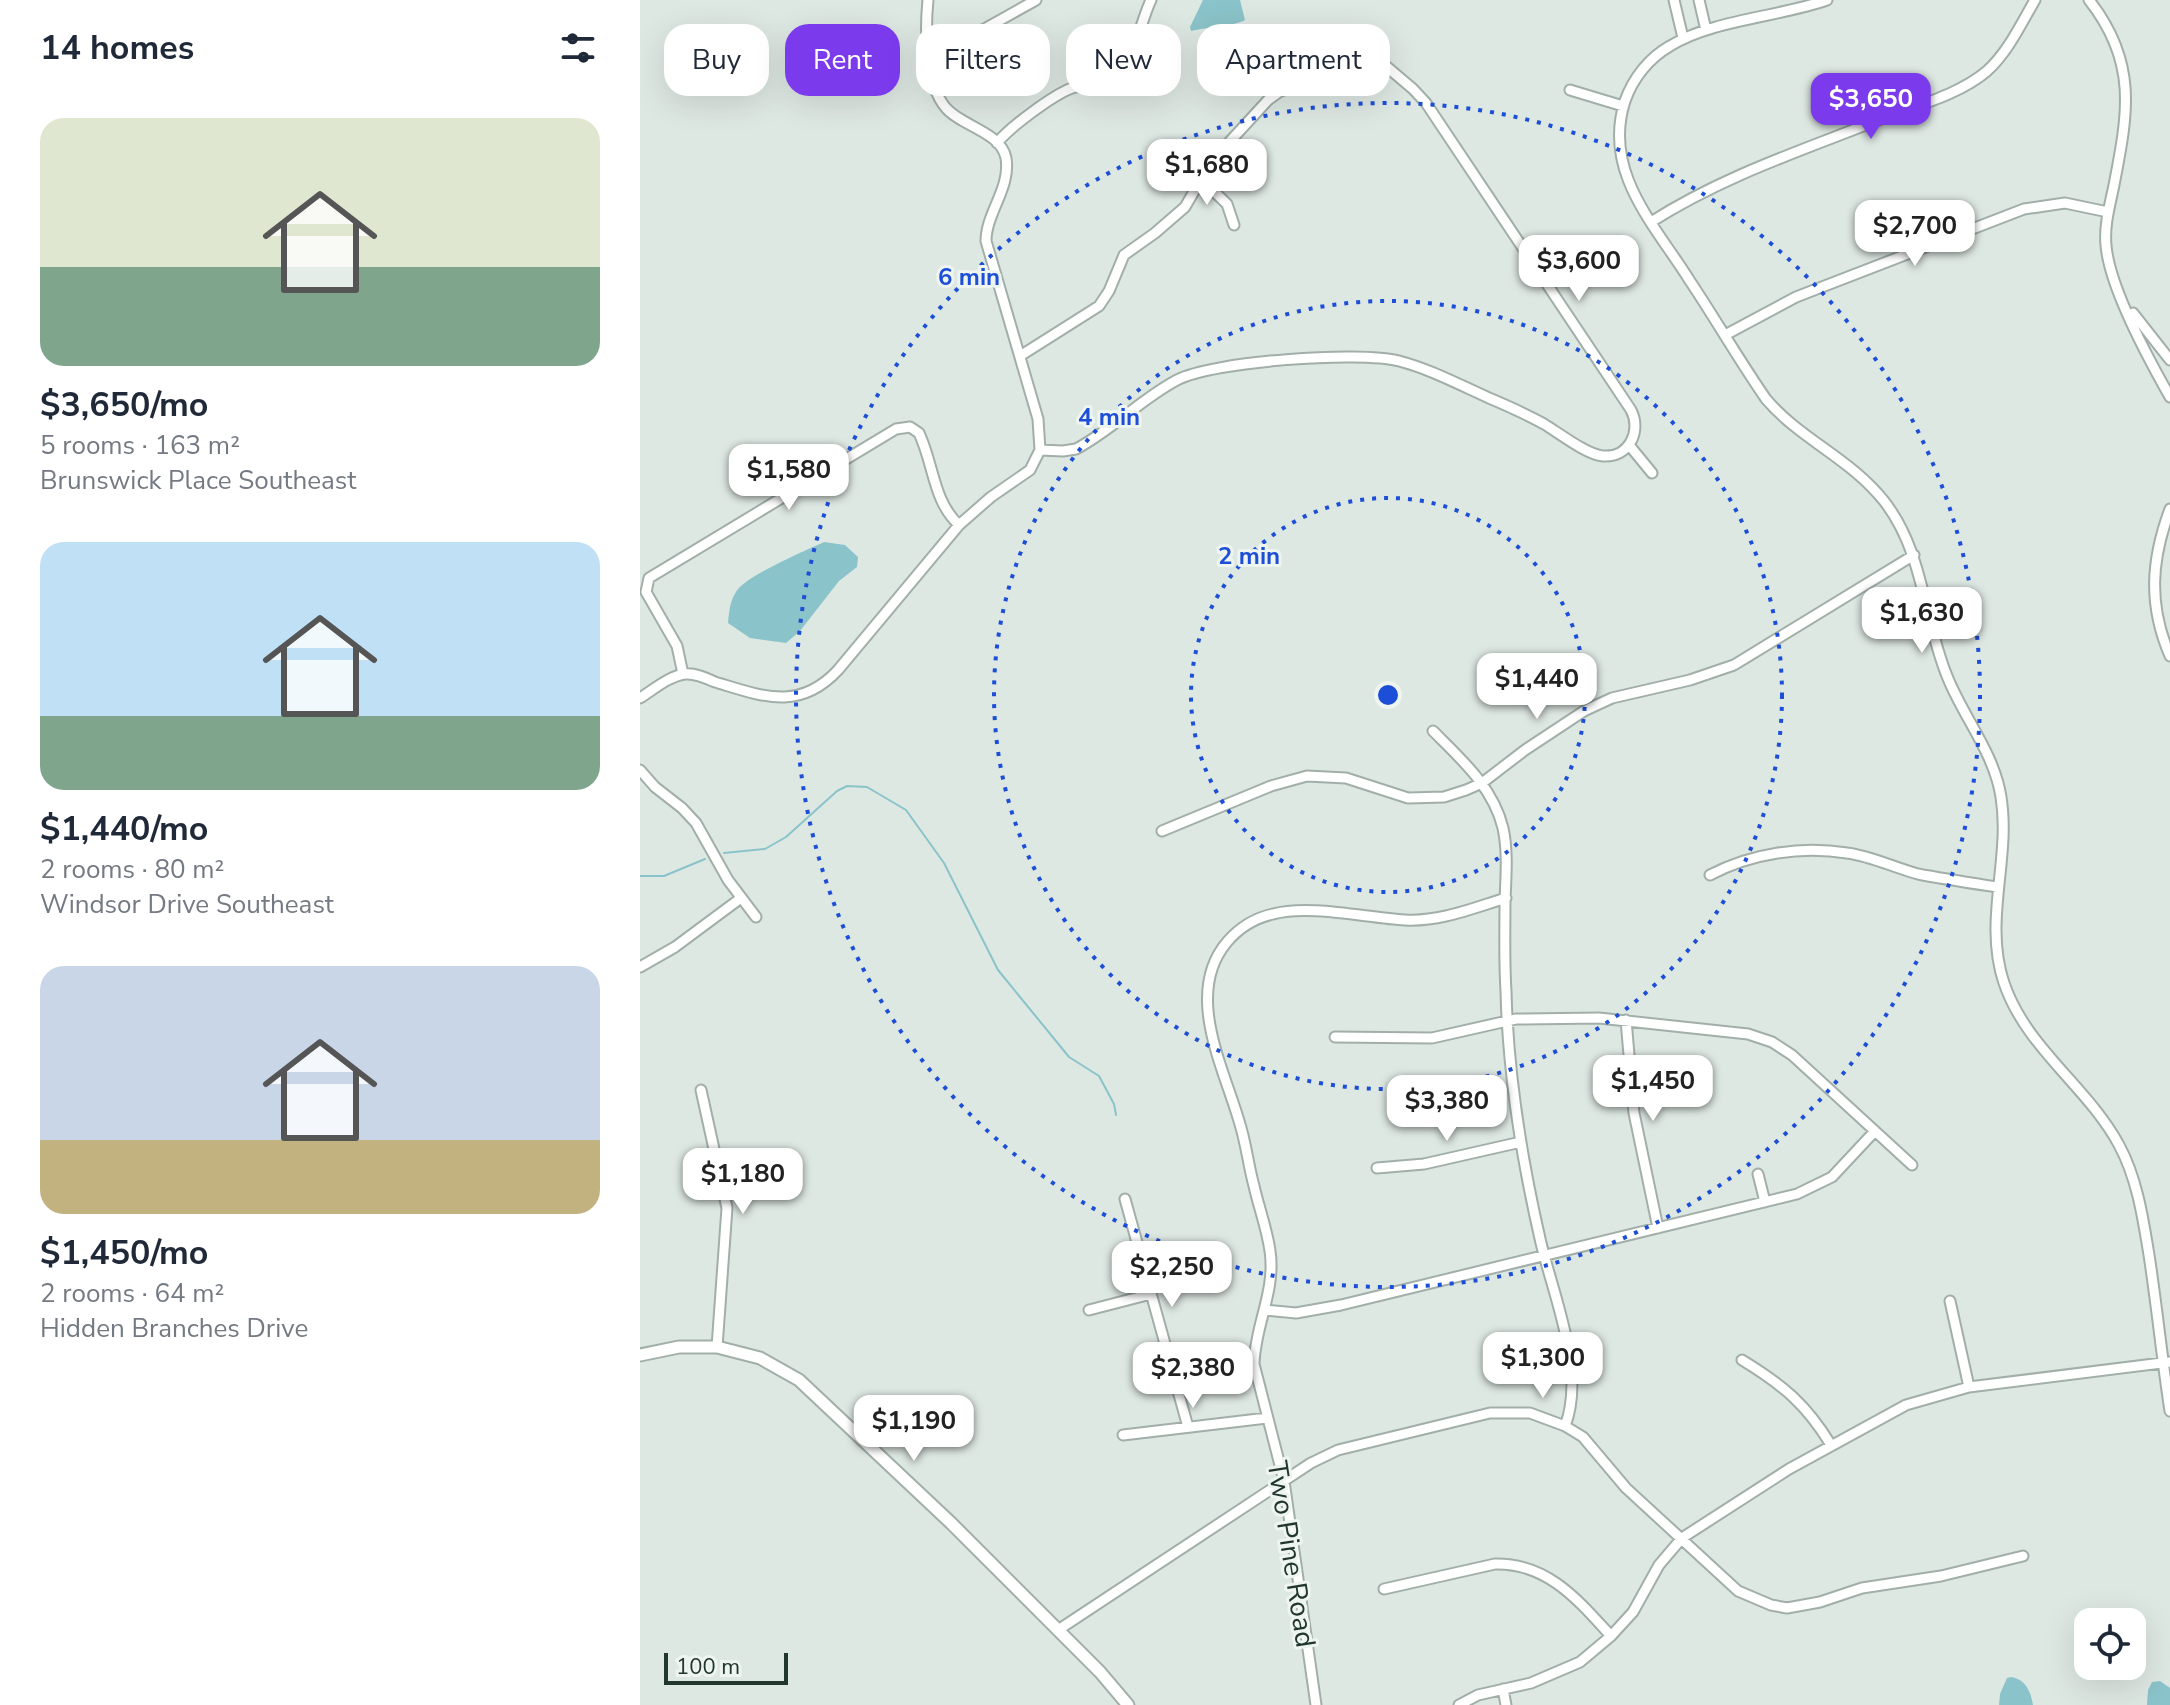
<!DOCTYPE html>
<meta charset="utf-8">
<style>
:root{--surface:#fff;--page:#f2f2f3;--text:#1f2937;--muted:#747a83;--accent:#7c3aed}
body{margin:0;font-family:"Nunito Sans",sans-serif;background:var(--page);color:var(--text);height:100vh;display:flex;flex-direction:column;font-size:30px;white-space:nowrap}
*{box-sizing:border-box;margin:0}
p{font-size:26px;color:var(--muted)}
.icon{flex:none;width:44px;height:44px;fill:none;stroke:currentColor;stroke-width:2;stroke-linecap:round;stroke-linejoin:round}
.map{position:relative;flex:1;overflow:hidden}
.panel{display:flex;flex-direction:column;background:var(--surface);width:640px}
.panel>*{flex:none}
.top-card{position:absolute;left:24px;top:24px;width:760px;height:72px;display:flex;gap:16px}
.tools{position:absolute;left:1434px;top:1608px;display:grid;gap:16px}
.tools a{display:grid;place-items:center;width:72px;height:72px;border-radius:16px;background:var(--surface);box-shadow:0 8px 32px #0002;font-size:40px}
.scale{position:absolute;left:24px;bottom:20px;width:124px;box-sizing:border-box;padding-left:8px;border:4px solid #21362f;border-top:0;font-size:22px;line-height:28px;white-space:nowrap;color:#21362f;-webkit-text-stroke:6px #eef5f1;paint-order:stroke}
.price{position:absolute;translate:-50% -68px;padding:0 18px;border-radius:16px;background:#fff;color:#222;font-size:26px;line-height:52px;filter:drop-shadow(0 2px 4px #0008)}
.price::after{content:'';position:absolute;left:50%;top:48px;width:24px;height:18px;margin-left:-12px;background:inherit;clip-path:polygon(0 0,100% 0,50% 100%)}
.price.active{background:var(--accent);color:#fff}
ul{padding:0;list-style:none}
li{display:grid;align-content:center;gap:16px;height:424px;padding:0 40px}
li span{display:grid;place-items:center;height:248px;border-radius:24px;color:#555}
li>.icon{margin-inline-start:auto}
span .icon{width:144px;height:144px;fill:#fffc;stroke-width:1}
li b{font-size:34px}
h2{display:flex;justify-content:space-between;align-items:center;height:96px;padding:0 40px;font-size:34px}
.chip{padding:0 28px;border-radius:24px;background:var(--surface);box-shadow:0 8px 32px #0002;font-size:28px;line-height:72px}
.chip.active{background:var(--accent);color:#fff}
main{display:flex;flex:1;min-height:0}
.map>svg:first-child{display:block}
.water{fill:#8ac3c9}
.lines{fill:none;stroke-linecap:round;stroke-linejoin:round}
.stream{stroke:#8ac3c9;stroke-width:2}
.minor-casing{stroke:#a2afa9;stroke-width:13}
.tertiary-casing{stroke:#a2afa9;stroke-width:15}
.minor{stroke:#fff;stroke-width:9}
.tertiary{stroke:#fff;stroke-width:11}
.ring{fill:none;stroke:#1d4ed8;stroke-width:4;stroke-dasharray:4 8}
.labels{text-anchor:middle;stroke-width:6;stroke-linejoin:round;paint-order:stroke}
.street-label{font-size:28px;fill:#21362f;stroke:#eef5f1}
.centre{fill:#1d4ed8;stroke:#eef5f1;stroke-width:4}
.ring-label{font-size:24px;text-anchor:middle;font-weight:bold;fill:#1d4ed8;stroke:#eef5f1;stroke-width:6;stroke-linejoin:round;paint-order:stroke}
</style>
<main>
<section class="panel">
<h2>14 homes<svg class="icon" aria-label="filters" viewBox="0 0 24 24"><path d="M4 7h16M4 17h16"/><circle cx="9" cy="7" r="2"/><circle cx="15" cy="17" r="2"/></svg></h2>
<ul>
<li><span style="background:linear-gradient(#dfe7d0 60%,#7fa58c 0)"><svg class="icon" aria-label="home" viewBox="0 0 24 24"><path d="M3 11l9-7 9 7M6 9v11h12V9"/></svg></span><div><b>$3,650/mo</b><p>5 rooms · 163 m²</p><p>Brunswick Place Southeast</p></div></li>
<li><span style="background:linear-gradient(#bfe0f5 70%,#7fa58c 0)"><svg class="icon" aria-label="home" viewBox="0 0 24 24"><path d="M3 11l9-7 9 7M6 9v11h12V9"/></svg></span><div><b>$1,440/mo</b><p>2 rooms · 80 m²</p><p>Windsor Drive Southeast</p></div></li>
<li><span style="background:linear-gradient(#c9d6e8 70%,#c2b280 0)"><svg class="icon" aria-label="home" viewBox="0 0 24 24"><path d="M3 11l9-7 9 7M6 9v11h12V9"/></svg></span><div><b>$1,450/mo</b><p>2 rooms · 64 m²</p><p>Hidden Branches Drive</p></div></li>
</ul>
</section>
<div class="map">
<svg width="1530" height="1705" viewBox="0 0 1530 1705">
<rect width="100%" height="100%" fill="#dee8e3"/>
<path class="water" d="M563 0H600L605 20C592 27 567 27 551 31L550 27Z
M184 542 205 545 218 557 217 567 199 581 160 631 146 643 110 638 88 623C89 612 90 601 96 592 105 576 165 551 184 542Z
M1371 1677C1385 1679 1391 1691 1393 1705H1359L1360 1694 1367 1678Z
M1520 1681 1530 1688V1705H1507L1508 1690 1512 1682Z"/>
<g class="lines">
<path class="stream" d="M84 853 125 849 146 837 197 791 207 786 227 787 266 810 304 863 358 970 429 1057 459 1076 474 1104 476 1115
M0 876H24L65 859"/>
<g class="minor-casing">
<path id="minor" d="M1034 0 1043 38
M1059 0 1066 30
M1187 0C1138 17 1072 20 1030 46 1009 58 993 78 985 101 962 172 1015 225 1050 281 1076 320 1099 360 1126 399 1161 440 1210 458 1244 501 1284 552 1283 617 1307 676 1323 717 1354 752 1361 797 1371 859 1343 921 1364 983 1386 1048 1447 1086 1479 1145 1497 1178 1503 1218 1509 1255 1517 1307 1522 1359 1530 1411
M1449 0C1498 62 1488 113 1474 185 1470 205 1464 225 1466 245 1469 286 1509 360 1530 397
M289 60 396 0
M930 90 983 106
M357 143C370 127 413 95 432 88 449 83 465 88 479 74 496 55 500 23 511 0
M561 179 587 204 594 225
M1011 222C1083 176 1163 150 1241 119 1275 106 1319 95 1347 71 1368 52 1381 24 1395 0
M1493 313 1530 360
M1085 335 1156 297 1384 209 1425 203 1468 212
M380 356 459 306 469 291 484 255 515 233 545 207 571 162 628 100 639 92 668 80 700 57 716 53H724L740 61 773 89 786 103 991 410C1002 431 989 458 963 456 947 455 919 433 904 424 886 414 868 406 849 398 820 385 790 369 759 361 719 351 573 361 537 380 501 399 472 430 436 449L423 451 400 450
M989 445 1012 473
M1530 509C1511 560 1508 605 1530 656
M43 674 37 646 6 592 9 578 256 429 270 427 279 433C294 465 293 501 319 525
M0 698C13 690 29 676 45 674 55 673 66 678 75 682 122 696 159 712 198 670L319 525 351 497 390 470 400 450 398 419 346 241C346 213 371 188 366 158 361 132 321 126 306 108 285 84 285 30 288 0
M793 731C821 759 853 787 863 828 868 851 866 877 865 900 865 931 864 961 866 991 868 1076 882 1161 901 1243 914 1298 946 1372 925 1426
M0 770 15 787 42 808 56 823 88 880 116 917
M522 831 631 786 667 776 706 778 768 798 804 797 826 790 842 783 885 750 944 711 972 698 1050 680 1094 665 1274 555
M1070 875C1112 853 1161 846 1207 853 1231 856 1255 868 1278 874 1304 879 1331 883 1357 887
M0 967 35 947 101 898
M986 1020 994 1113 1018 1228
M695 1037 792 1038 876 1019 959 1018 1108 1034 1132 1042 1152 1055 1272 1165
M61 1090 87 1208 77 1347
M737 1168 784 1164 881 1142
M1118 1174 1125 1202
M485 1199 548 1427
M1310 1301 1329 1387
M449 1310 511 1294
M625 1310 656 1313 701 1305 1157 1194 1192 1177 1235 1131
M1102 1360C1143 1385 1166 1404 1191 1445
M483 1435 627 1418
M744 1589 855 1564C908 1563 938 1600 971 1636
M418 1630 671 1463 698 1450 850 1413H890L925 1426 943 1437 986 1488 1098 1591 1131 1605 1147 1608 1180 1602 1222 1588 1301 1576 1383 1556
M863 1689 866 1705
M676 1705 644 1481 614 1364C615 1325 636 1291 630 1251 627 1229 619 1208 614 1186 608 1164 606 1142 599 1121 583 1066 544 993 587 942 599 928 615 918 633 914 669 904 727 918 765 920 800 922 833 908 866 898
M819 1705 838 1695 891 1683 940 1662 971 1636 993 1612 1019 1565 1042 1538 1149 1469 1266 1405 1329 1387 1530 1362"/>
</g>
<g class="tertiary-casing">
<path id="tertiary" d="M0 1355 39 1347H77L120 1358 159 1380 311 1523 460 1672 488 1705"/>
</g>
<use href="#minor" class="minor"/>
<use href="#tertiary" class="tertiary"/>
</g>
<g class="ring">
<circle cx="748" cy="695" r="197"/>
<circle cx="748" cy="695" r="394"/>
<circle cx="748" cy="695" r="592"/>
</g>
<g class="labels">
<g class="street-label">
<text transform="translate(652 1554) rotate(81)" y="10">Two Pine Road</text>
</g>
</g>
<circle cx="748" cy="695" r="12" class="centre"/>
<g class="ring-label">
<text x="329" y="285">6 min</text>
<text x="469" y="425">4 min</text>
<text x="609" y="564">2 min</text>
</g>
</svg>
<div class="tools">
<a><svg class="icon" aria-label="locate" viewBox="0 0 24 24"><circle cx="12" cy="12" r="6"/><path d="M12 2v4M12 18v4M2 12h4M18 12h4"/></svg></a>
</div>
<div class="scale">100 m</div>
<b class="price active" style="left:1231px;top:141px">$3,650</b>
<b class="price" style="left:567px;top:207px">$1,680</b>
<b class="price" style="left:1275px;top:268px">$2,700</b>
<b class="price" style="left:939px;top:303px">$3,600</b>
<b class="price" style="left:149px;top:512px">$1,580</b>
<b class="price" style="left:1282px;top:655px">$1,630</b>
<b class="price" style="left:897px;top:721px">$1,440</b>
<b class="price" style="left:1013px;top:1123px">$1,450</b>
<b class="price" style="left:807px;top:1143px">$3,380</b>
<b class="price" style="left:103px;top:1216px">$1,180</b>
<b class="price" style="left:532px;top:1309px">$2,250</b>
<b class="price" style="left:903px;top:1400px">$1,300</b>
<b class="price" style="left:553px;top:1410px">$2,380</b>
<b class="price" style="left:274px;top:1463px">$1,190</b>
<div class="top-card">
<a class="chip">Buy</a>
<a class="chip active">Rent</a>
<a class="chip">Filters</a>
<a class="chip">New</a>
<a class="chip">Apartment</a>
</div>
</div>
</main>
